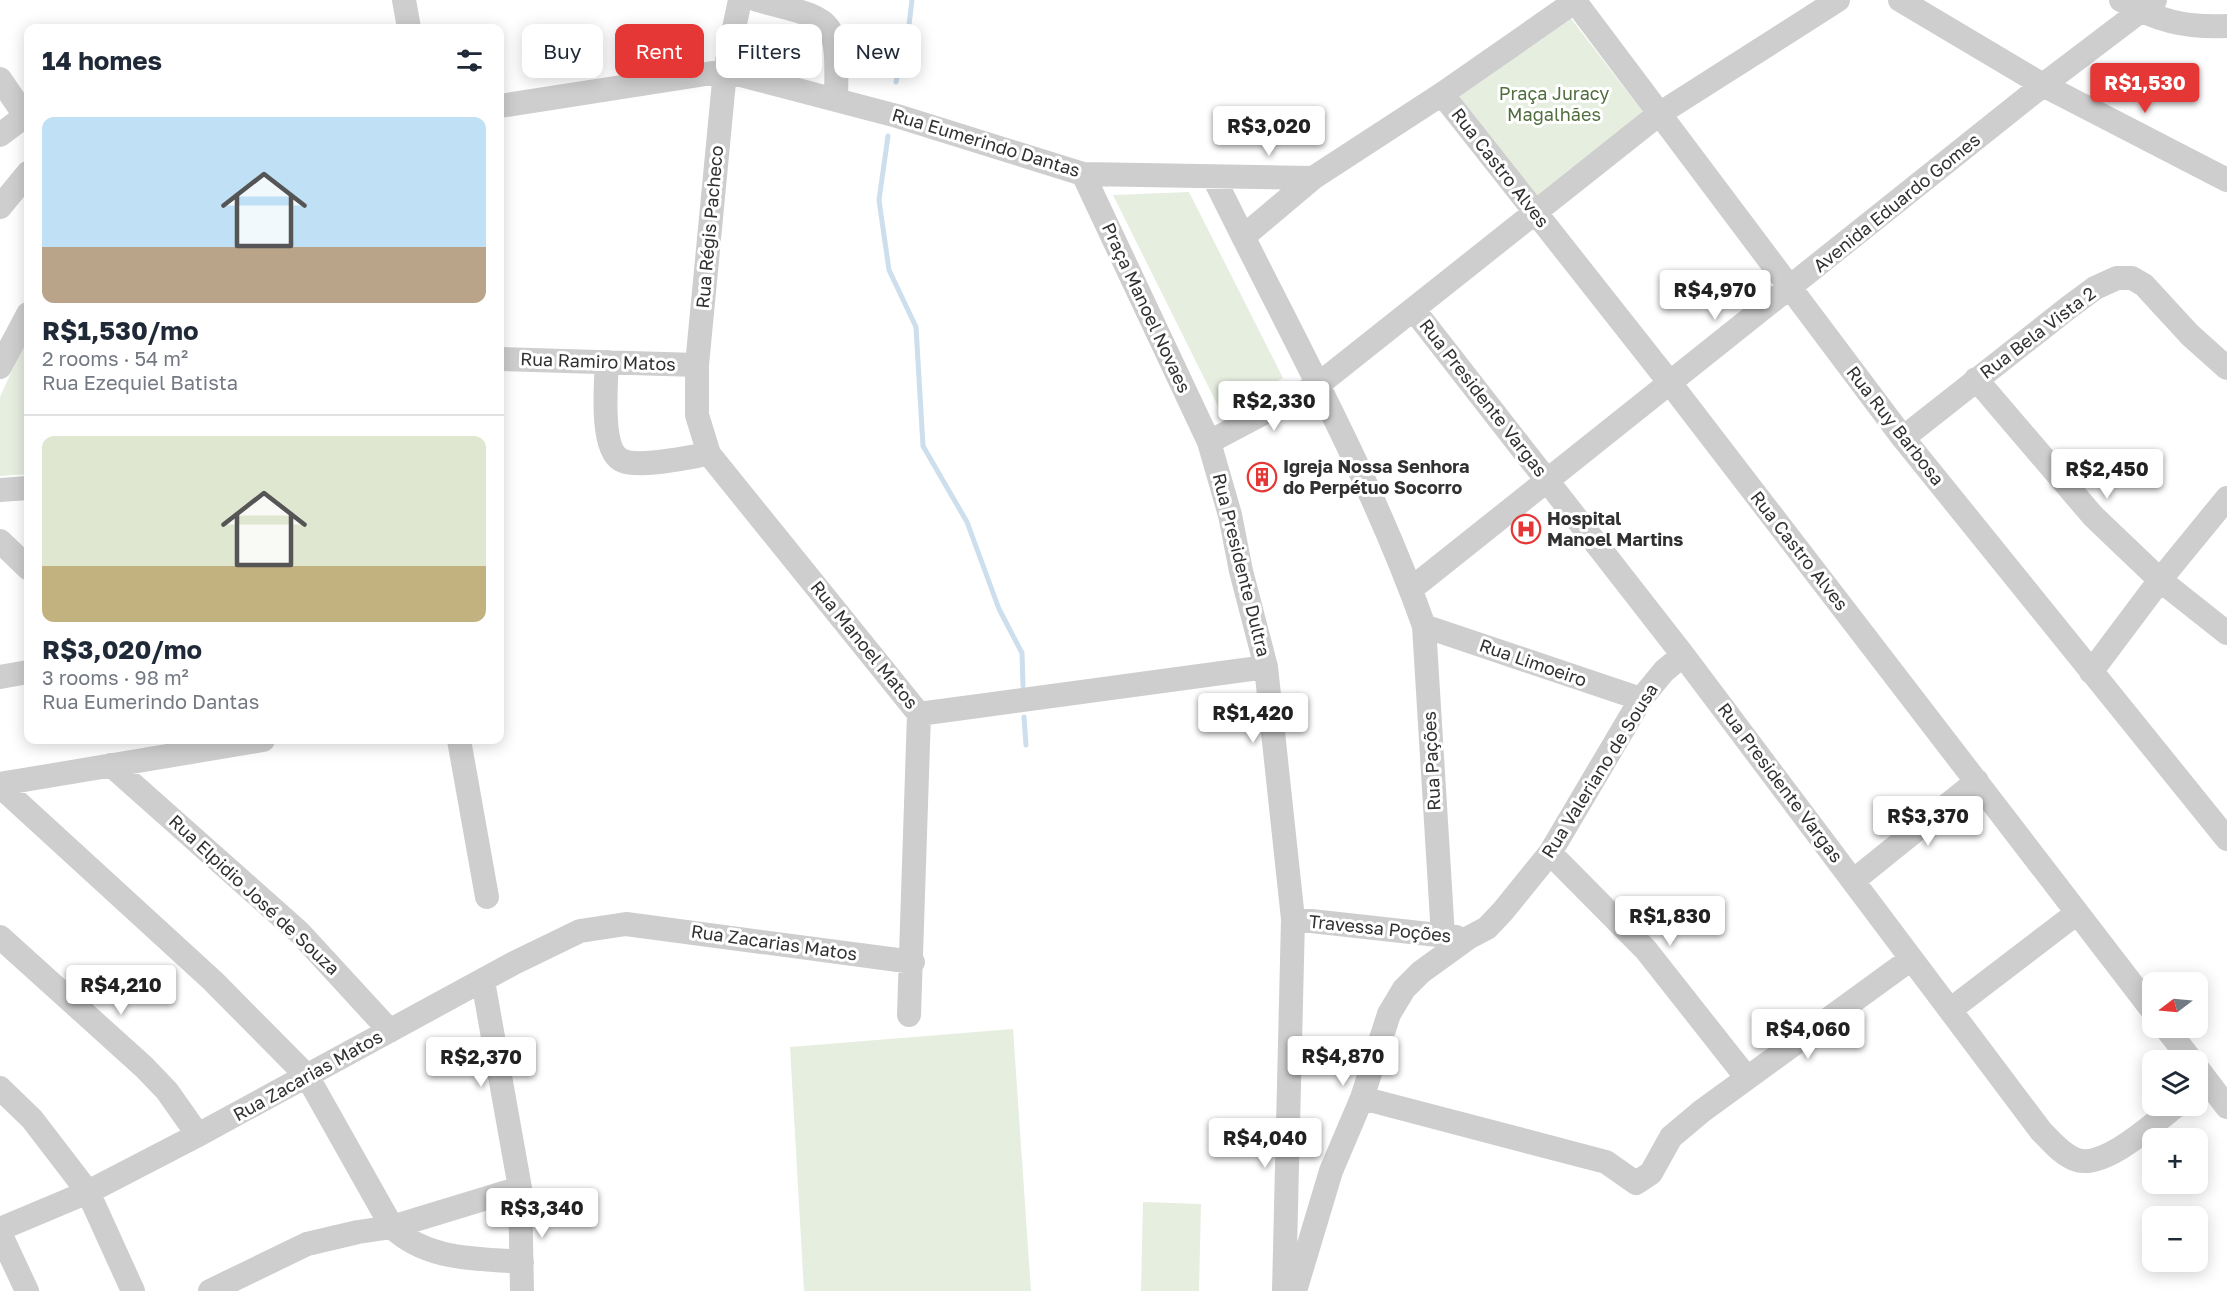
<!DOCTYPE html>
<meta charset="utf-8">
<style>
:root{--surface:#fff;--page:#f6f6f7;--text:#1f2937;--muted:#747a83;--line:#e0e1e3;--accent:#e53836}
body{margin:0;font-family:"Golos Text",sans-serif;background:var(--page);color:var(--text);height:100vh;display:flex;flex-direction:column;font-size:22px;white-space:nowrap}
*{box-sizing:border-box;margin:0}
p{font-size:20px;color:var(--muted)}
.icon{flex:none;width:33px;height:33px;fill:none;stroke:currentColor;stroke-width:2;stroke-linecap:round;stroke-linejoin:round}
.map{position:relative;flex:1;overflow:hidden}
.drawer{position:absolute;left:24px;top:24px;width:480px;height:720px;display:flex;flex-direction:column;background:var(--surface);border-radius:12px;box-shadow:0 3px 15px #0003}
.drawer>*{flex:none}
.hud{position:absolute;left:522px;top:24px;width:570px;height:54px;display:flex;gap:12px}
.needle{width:39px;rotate:254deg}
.buttons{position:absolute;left:2142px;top:972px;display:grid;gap:12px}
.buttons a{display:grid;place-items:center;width:66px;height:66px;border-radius:12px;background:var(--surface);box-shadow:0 3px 15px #0003;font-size:30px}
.price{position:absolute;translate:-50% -51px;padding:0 14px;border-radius:6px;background:#fff;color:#222;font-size:20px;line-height:39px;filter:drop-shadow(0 2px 3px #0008)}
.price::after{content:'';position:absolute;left:50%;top:36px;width:18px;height:14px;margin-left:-9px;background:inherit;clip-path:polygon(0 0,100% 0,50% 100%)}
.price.on{background:var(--accent);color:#fff}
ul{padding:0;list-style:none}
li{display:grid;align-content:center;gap:12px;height:318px;padding:0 18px}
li+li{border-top:2px solid var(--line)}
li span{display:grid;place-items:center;height:186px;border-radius:12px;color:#555}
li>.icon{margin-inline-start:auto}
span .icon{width:108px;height:108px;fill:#fffc;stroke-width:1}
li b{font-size:26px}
h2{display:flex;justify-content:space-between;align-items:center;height:72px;padding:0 18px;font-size:26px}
.chip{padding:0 21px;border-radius:12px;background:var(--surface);box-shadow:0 3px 15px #0003;font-size:21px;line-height:54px}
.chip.on{background:var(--accent);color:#fff}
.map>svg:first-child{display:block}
.green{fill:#e6eee0}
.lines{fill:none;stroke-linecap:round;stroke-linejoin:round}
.stream{stroke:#cddeed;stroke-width:5}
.minor{stroke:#cecece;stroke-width:24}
.labels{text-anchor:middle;stroke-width:6;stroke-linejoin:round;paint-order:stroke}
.park-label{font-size:18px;fill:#506e3e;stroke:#fff}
.street-label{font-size:18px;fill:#313131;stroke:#fff}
.poi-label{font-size:18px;font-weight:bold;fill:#313131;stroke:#fff;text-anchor:start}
</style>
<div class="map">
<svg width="2227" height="1291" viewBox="0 0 2227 1291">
<rect width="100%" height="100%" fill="#fff"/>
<path class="green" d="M1569 16 1643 112 1537 199 1457 95Z
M1189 192 1283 378 1221 412 1113 195Z
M28 335V474L0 476V397Z
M1013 1029 1031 1291H804L790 1047Z
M1143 1202 1201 1204 1199 1291H1141Z"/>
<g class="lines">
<path class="stream" d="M896 82 909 25 912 0
M888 136 879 200 889 270 916 327 923 446 967 522 999 609 1022 653 1023 686
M1024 717 1026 745"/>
<path class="minor" d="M404 0 409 28
M740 0 725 71 697 365V415L709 454 919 714 909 1015
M757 0C836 21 838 15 836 99
M1574 0 1903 438 2227 839
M1900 0 2043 85 2227 180
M2121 0C2156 21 2187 28 2227 26
M0 79 28 120
M1442 94 1670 383 2152 1010
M500 106 725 71 897 116 1083 174 1313 178 1442 94 1577 0
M0 135 25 116
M1083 174 1209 442 1230 515 1241 571 1266 667 1293 919 1284 1291
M1214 178C1286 326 1369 471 1424 626L1443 936
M0 207 28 173
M1243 237 1313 178
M1414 310 1683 655 2041 1131C2051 1141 2063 1156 2077 1160 2105 1169 2155 1122 2176 1106
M500 359 697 365
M607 362C606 382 600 449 621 460 638 469 689 457 709 454
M0 367 28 314
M1976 379 2093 516 2160 580 2227 633
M1903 438 2068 308 2095 288 2117 278H2132L2144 285 2190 335 2227 368
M1209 442 1319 384 1659 114 1838 0
M0 490 28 488
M0 541 28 568
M1411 589 2043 85 2155 0
M1424 626 1641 699
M2091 672 2160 580 2227 498
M0 677 28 672
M919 714 1266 667
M459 740 487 897
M111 765 300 933 390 1031
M0 784 263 740
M0 786 213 981 307 1076 392 1227C428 1261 476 1258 522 1262
M1550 853 1646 950 1747 1078
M1853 881 1977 781
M1293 919 1456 937
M0 937 144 1067 167 1091 198 1135
M483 981 520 1188 522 1291
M1950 1010 2077 913
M2166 1028 2191 1060
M2198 1069 2227 1107
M0 1088 32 1119 88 1192 133 1291
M1362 1098 1606 1162 1636 1183 1651 1173 1671 1137 1702 1111 1911 959
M0 1229 88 1192 198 1135 514 963 580 931 626 924 913 962
M0 1233 27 1291
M210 1291 307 1244 358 1232 392 1227 520 1188
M1295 1291 1331 1171 1362 1098 1389 1014 1404 989 1421 972 1468 938 1487 928 1503 911 1550 853 1641 699 1664 671 1683 655"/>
</g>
<defs>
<g id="building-ring" transform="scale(1.5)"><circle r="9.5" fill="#fff" stroke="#e53836" stroke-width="1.5"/><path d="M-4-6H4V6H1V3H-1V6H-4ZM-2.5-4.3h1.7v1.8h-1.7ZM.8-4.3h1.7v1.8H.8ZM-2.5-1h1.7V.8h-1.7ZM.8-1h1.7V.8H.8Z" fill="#e53836"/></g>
<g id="hospital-ring" transform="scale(1.5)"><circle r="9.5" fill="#fff" stroke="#e53836" stroke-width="1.5"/><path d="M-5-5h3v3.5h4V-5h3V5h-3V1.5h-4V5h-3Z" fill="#e53836"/></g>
</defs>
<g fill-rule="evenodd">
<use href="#building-ring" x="1262" y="477"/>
<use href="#hospital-ring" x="1526" y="529"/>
</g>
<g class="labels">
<g class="park-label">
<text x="1554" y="100">Praça Juracy<tspan x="1554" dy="21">Magalhães</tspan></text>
</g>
<g class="street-label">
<text transform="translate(986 143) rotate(17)" y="6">Rua Eumerindo Dantas</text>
<text transform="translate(1500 168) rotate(52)" y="6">Rua Castro Alves</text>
<text transform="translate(1897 203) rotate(-39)" y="6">Avenida Eduardo Gomes</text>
<text transform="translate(710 227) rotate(-85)" y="6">Rua Régis Pacheco</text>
<text transform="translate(1146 308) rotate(65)" y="6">Praça Manoel Novaes</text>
<text transform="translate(2038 333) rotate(-37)" y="6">Rua Bela Vista 2</text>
<text transform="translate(598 362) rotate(2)" y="6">Rua Ramiro Matos</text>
<text transform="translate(1483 398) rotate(52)" y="6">Rua Presidente Vargas</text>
<text transform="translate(1895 426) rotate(52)" y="6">Rua Ruy Barbosa</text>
<text transform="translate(1799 551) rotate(52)" y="6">Rua Castro Alves</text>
<text transform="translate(1241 565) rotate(76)" y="6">Rua Presidente Dultra</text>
<text transform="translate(864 645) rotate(51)" y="6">Rua Manoel Matos</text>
<text transform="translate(1533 663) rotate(19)" y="6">Rua Limoeiro</text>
<text transform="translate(1432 761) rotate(-93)" y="6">Rua Pações</text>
<text transform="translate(1600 771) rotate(-58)" y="6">Rua Valeriano de Sousa</text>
<text transform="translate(1780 783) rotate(53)" y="6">Rua Presidente Vargas</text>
<text transform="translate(254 895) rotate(43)" y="6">Rua Elpidio José de Souza</text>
<text transform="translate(1380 929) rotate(6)" y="6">Travessa Poções</text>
<text transform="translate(774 943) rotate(8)" y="6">Rua Zacarias Matos</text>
<text transform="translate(308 1076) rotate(-29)" y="6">Rua Zacarias Matos</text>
</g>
<g class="poi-label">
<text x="1283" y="473">Igreja Nossa Senhora<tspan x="1283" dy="21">do Perpétuo Socorro</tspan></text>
<text x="1547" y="525">Hospital<tspan x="1547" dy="21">Manoel Martins</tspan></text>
</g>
</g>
</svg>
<div class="buttons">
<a><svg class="needle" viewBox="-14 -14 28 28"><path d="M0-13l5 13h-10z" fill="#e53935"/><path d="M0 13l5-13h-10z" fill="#747a83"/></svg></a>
<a><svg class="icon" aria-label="layers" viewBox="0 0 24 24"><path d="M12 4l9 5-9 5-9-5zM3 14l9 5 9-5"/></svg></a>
<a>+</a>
<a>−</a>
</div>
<b class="price on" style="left:2145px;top:114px">R$1,530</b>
<b class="price" style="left:1269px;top:157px">R$3,020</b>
<b class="price" style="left:1715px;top:321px">R$4,970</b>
<b class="price" style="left:1274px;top:432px">R$2,330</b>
<b class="price" style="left:2107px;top:500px">R$2,450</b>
<b class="price" style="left:1253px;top:744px">R$1,420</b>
<b class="price" style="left:1928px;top:847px">R$3,370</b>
<b class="price" style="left:1670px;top:947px">R$1,830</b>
<b class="price" style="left:121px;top:1016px">R$4,210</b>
<b class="price" style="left:1808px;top:1060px">R$4,060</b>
<b class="price" style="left:1343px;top:1087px">R$4,870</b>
<b class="price" style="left:481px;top:1088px">R$2,370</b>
<b class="price" style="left:1265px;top:1169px">R$4,040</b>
<b class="price" style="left:542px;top:1239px">R$3,340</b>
<div class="hud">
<a class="chip">Buy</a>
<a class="chip on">Rent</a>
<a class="chip">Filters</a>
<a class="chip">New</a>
</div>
<section class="drawer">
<h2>14 homes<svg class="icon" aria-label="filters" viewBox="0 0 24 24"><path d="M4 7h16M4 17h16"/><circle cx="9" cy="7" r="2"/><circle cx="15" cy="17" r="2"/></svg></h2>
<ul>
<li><span style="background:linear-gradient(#bfe0f5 70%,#b9a48a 0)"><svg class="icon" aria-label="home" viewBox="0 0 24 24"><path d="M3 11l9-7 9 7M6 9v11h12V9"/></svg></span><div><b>R$1,530/mo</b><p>2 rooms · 54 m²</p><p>Rua Ezequiel Batista</p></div></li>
<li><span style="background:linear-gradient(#dfe7d0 70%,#c2b280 0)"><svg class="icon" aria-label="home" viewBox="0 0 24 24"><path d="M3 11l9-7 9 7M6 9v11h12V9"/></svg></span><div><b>R$3,020/mo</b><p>3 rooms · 98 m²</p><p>Rua Eumerindo Dantas</p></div></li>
</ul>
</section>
</div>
